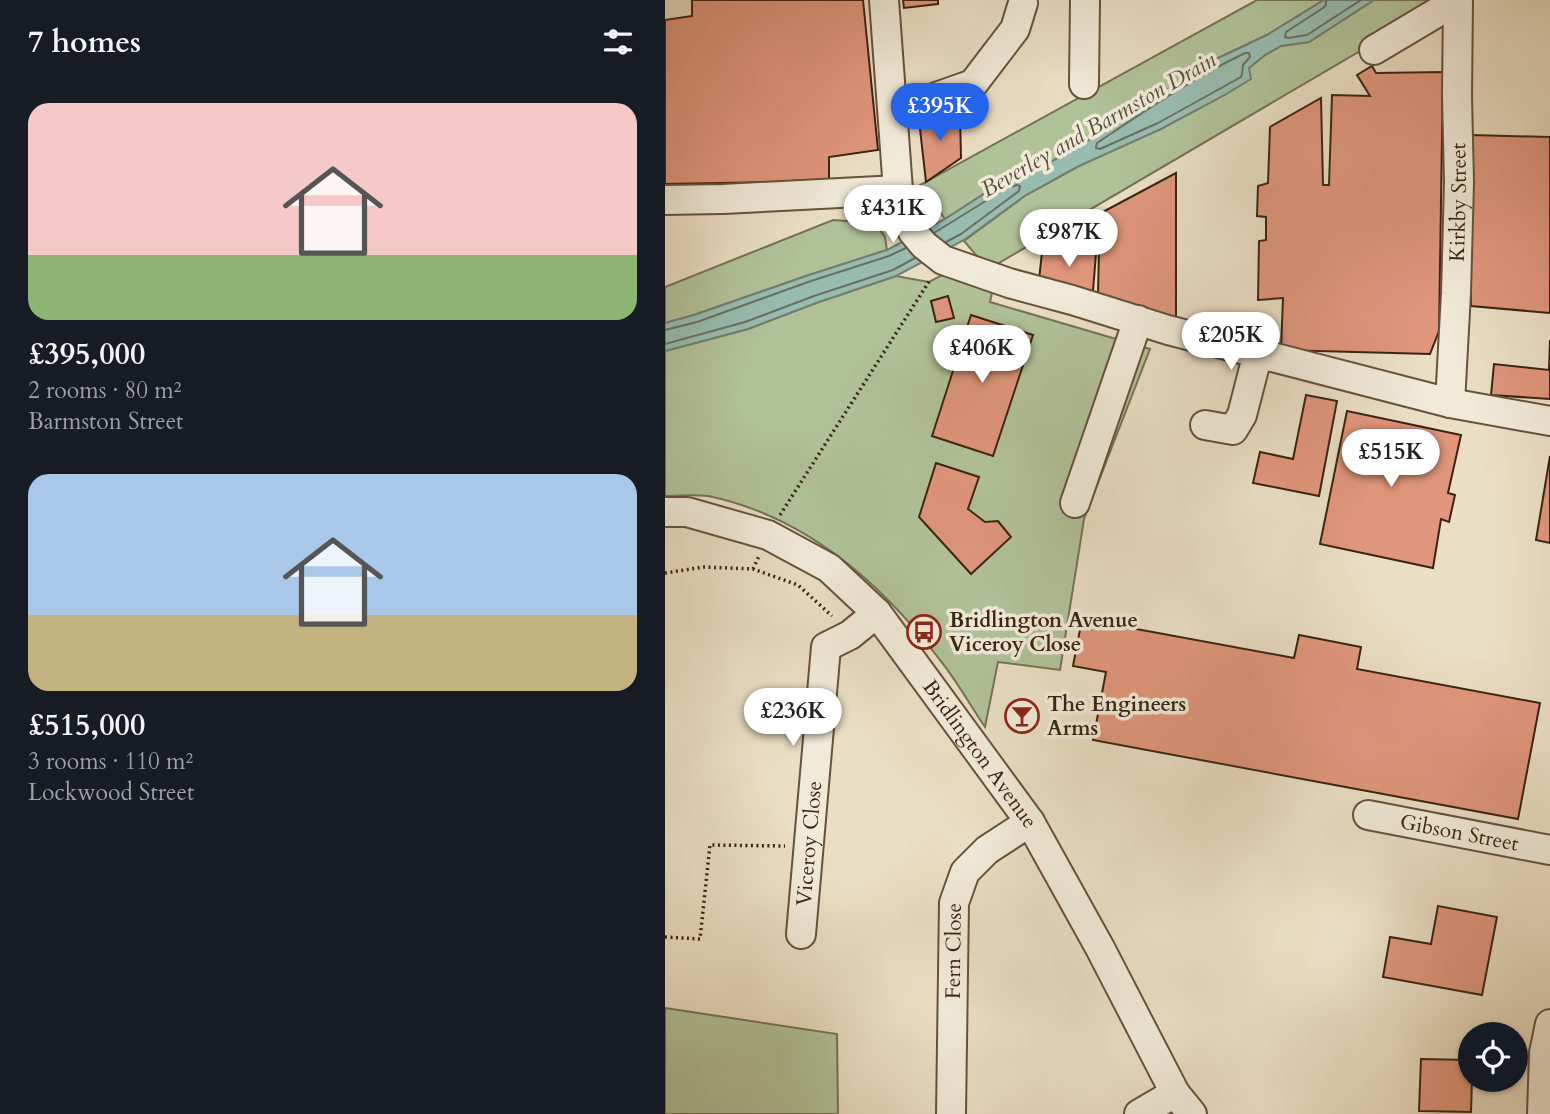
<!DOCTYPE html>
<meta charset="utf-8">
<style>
:root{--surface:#171b24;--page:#242831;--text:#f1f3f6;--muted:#9ea1a6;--accent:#2563eb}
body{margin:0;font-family:Cardo,serif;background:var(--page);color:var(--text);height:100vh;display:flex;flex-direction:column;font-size:26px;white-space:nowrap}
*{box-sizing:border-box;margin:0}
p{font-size:23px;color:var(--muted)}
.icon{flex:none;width:38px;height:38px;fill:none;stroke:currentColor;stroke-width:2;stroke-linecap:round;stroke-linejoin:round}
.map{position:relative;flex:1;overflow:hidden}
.panel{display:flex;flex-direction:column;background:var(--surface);width:665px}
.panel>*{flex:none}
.buttons{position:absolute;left:793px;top:1022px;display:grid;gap:14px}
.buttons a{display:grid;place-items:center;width:70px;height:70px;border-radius:50%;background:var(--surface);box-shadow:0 2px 5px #0004;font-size:35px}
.price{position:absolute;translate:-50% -60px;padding:0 16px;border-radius:24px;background:#fff;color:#222;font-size:23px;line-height:46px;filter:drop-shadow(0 2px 4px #0008)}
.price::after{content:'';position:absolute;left:50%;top:42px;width:21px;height:16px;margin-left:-10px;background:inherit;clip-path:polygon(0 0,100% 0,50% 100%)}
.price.current{background:var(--accent);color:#fff}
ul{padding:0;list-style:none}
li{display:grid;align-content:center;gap:14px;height:371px;padding:0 28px}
li span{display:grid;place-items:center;height:217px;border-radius:21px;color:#555}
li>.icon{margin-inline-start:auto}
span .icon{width:126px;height:126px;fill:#fffc;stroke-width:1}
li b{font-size:30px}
h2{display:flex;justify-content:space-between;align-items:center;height:84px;padding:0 28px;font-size:30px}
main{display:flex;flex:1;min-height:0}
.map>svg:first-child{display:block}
.green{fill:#b1c299;stroke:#767356;stroke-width:2}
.water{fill:#98bcb0;stroke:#737f71;stroke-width:2}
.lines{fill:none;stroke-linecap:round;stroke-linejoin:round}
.shore{stroke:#6a7061;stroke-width:2}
.building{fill:#df967c;stroke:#3b2412;stroke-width:2}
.minor-casing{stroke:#67523e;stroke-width:32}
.path{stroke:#3b2412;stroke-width:3.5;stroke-dasharray:2 3.5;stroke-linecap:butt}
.minor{stroke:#f1ead9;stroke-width:28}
.labels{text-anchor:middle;stroke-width:7;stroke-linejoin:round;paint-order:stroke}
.street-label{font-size:21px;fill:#3b2412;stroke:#f1ead9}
.poi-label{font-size:21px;font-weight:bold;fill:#3b2412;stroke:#f1ead9;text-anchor:start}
.water-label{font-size:23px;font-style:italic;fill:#575241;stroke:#f1ead9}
</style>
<main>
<section class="panel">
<h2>7 homes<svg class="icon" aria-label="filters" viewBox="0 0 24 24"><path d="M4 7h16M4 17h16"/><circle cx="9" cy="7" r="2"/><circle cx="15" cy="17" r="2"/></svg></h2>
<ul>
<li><span style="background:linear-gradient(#f6c9c9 70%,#8fb573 0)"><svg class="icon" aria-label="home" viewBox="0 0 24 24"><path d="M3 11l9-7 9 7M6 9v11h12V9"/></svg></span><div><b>£395,000</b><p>2 rooms · 80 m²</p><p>Barmston Street</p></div></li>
<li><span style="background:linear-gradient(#a9c7e8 65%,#c2b280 0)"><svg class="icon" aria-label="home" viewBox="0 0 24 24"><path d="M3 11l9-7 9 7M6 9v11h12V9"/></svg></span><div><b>£515,000</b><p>3 rooms · 110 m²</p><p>Lockwood Street</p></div></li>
</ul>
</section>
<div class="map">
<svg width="885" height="1114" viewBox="0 0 885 1114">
<rect width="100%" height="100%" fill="#eadec4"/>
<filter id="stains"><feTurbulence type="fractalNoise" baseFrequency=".00286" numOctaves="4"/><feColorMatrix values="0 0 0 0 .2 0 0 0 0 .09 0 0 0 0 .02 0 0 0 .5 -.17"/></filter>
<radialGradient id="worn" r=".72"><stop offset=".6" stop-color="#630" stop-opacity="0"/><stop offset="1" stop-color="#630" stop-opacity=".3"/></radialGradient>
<path class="green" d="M592 0H659L602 35 549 60 424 140 377 167 336 183 280 219 255 185Z
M709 0H782L334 263 317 262 299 241 361 195 412 167 584 68 600 55 616 46 644 42Z
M168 220 210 223 220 237 222 250 144 275 29 315 0 323V287Z
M279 274 328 288 325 302 485 349 419 519 395 670 333 662 320 727C305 705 292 681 275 660 217 584 140 516 43 496 29 494 14 496 0 496V351L83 329 151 303 231 276 264 282Z
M0 1008 172 1034 173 1114H0Z"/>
<path class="water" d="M659 0H709L644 42 616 46 600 55 584 68 586 79 558 96 496 129 412 167 361 195 299 240 231 276 151 303 83 329 0 351V323L29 315 144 275 222 250 280 219 336 183 377 167 424 140 549 60 602 35Z"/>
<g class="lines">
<path class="shore" d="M661 0V5L658 8 621 32 620 37 623 38 642 35 696 0
M580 53H584L585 57 578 65 577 74 576 77 493 123 435 149 431 148 432 143C480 111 528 78 580 53Z
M269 233 340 189 352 185 355 186 354 191 296 234 281 242
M0 330 32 322 146 281 224 256 241 248
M0 344 80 322 149 296 228 270 250 258"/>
</g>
<path class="building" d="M27 0H198L213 150 164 157V181L0 184V20L27 16Z
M238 0H273V4L239 8Z
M707 66 711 73 778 72 774 331 765 354 616 350 618 298 593 300 594 241 601 240V217L592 216 593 186 603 183 605 127 656 98 658 185H664L667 95 705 96 692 75Z
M295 114 296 158 261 182 254 120Z
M806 135 885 137V313L806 306Z
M511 173V322L433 295 434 248 394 247 389 238Z
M377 252 431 253 428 291 374 280Z
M283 296 289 318 271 322 266 301Z
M306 315 368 335 328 456 267 436Z
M885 340V399L826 395 829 364 884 370Z
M641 395 672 401 654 496 588 483 595 452 628 459Z
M682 411 796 435 783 493 790 495 784 522 776 519 768 568 655 544Z
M885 456V543L871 540Z
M271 463 314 477 303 509 320 522 333 521 346 537 306 574 254 517Z
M417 619 629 658 634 635 696 647 692 669 875 703 853 819 428 740 441 672 408 666Z
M773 906 832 917 817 995 718 977 725 937 766 944Z
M756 1059 805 1060V1080H807L806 1112 754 1111Z"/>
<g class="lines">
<g class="minor-casing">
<g id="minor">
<path d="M219 0 233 190 241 217 248 232 259 245 278 260 344 283 407 300 503 330 785 403 885 421"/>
<path d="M709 50 793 0"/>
<path d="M419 84 420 0"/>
<path d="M227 105 257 102 308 84 350 29 358 3"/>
<path d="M0 200 58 199 233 190"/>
<path id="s1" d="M785 403 791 293 794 182 792 96 793 0"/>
<path d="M540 425 568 430 577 415 593 353"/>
<path d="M410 503 473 320"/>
<path id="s2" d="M0 512H22L103 535 164 568 212 613 365 822 435 948 510 1093 527 1114"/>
<path id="s3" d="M703 815 885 850"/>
<path id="s4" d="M136 934 161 647 185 635 212 613"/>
<path id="s5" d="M286 1114 289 903 300 872 322 850 365 822"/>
<path d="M474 1114 510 1093"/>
<path d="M877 1114 879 1053 885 1024"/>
</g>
</g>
<path class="path" d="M115 515 265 280
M88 569 94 556
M0 573 39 567 88 569 133 585 167 616
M0 937 35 939 45 845 120 846"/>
<use href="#minor" class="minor"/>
</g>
<defs>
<g id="bus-ring" transform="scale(1.75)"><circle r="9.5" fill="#f1ead9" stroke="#8f2418" stroke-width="1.5"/><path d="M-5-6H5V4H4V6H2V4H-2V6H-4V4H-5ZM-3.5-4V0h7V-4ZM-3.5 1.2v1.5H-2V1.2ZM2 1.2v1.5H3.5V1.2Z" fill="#8f2418"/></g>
<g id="bar-ring" transform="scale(1.75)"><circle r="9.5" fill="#f1ead9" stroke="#8f2418" stroke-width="1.5"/><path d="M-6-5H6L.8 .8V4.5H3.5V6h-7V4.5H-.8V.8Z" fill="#8f2418"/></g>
</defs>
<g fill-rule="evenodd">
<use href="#bus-ring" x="259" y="632"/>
<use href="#bar-ring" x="357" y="716"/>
</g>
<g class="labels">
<g class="street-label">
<text dy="7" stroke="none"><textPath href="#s1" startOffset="201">Kirkby Street</textPath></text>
<text dy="7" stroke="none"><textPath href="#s2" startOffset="416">Bridlington Avenue</textPath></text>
<text dy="7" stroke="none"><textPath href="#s3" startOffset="93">Gibson Street</textPath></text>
<text dy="7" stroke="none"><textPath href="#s4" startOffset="91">Viceroy Close</textPath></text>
<text dy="7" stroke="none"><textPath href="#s5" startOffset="163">Fern Close</textPath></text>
</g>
<g class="poi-label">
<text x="284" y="627">Bridlington Avenue<tspan x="284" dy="24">Viceroy Close</tspan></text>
<text x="382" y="711">The Engineers<tspan x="382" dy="24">Arms</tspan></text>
</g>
<g class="water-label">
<text transform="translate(433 124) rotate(-30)" y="8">Beverley and Barmston Drain</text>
</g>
</g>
<rect width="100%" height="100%" filter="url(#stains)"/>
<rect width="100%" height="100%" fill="url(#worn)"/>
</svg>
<div class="buttons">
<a><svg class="icon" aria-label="locate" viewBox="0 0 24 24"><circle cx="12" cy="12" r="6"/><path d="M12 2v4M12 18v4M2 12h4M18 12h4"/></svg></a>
</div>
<b class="price current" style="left:275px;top:143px">£395K</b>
<b class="price" style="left:228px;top:245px">£431K</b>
<b class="price" style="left:404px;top:269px">£987K</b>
<b class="price" style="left:566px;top:372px">£205K</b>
<b class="price" style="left:317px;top:385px">£406K</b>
<b class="price" style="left:726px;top:489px">£515K</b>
<b class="price" style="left:128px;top:748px">£236K</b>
</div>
</main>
